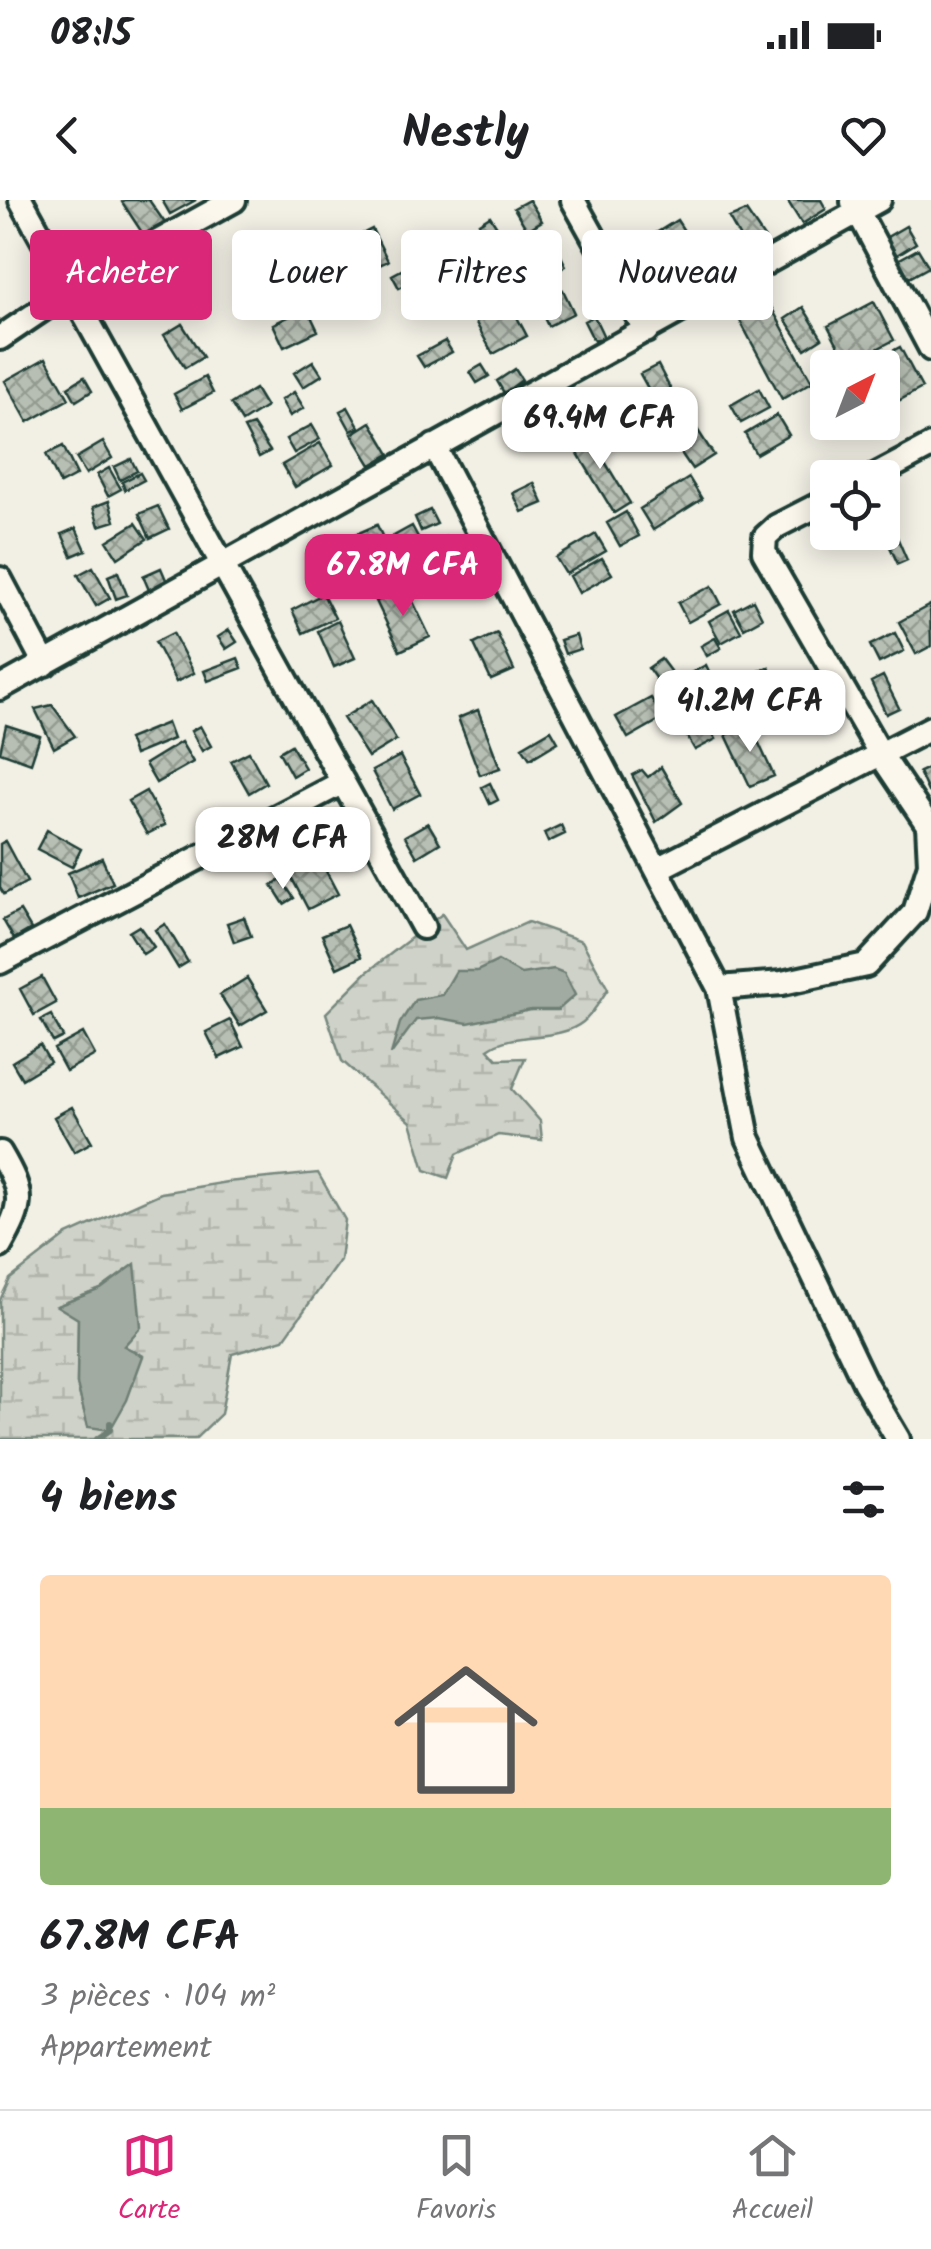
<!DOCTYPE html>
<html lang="fr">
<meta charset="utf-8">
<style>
:root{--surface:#fff;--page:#f6f6f6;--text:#202124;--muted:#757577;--line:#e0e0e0;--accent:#db2777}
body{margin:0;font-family:Kalam,sans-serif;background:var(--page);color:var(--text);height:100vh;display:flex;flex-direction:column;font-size:38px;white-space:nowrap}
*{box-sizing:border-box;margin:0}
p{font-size:32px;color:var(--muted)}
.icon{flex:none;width:55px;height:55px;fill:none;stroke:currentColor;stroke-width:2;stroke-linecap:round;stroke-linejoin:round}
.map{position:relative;height:1239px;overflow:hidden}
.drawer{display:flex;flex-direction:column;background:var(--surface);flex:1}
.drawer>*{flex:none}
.top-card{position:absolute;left:30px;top:30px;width:872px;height:90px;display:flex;gap:20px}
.needle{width:65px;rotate:42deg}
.fabs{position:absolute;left:810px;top:150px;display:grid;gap:20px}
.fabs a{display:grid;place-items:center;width:90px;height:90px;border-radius:10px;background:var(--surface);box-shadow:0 5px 25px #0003;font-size:50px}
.price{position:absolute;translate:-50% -85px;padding:0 22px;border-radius:20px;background:#fff;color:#222;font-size:32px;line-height:65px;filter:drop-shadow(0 2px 5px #0008)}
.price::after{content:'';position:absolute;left:50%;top:60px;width:30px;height:22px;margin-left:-15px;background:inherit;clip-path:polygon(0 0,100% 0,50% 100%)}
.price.active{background:var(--accent);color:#fff}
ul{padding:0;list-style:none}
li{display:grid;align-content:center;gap:20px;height:530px;padding:0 40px}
li span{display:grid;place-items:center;height:310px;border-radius:10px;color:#555}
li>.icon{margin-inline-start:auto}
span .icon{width:180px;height:180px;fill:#fffc;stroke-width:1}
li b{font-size:42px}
h2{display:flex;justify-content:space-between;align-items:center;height:120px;padding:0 40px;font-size:42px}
.tag{padding:0 35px;border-radius:10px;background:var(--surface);box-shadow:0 5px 25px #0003;font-size:35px;line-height:90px}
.tag.active{background:var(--accent);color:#fff}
.status{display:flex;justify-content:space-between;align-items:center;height:70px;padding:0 50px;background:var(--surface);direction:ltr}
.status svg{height:28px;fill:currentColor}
header{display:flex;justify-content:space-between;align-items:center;height:130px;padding:0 40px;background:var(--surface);font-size:45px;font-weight:700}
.menu{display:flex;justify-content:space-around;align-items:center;height:140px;border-top:2px solid var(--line);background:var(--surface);font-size:28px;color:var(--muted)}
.menu a{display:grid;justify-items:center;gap:5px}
.menu .active{color:var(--accent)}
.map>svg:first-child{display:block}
.wetland{fill:url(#wetland-marsh);stroke:#77887e;stroke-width:2.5;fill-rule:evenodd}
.water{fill:#a2aba1;stroke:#6e7f75;stroke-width:2.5}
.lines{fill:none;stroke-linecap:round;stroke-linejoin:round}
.stream{stroke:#6e7f75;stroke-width:6}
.building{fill:url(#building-cross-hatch);stroke:#1f3d34;stroke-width:2.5}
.street-casing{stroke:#1f3d34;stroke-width:30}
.street{stroke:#fbf7ec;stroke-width:22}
</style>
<div class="status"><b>08:15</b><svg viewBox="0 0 49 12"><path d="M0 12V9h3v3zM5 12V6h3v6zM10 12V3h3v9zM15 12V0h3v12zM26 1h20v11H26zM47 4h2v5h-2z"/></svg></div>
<header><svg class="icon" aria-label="back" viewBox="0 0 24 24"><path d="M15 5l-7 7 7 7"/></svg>Nestly<svg class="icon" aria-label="heart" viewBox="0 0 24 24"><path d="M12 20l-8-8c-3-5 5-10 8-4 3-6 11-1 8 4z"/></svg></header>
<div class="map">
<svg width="931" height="1239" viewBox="0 0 931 1239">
<defs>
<pattern id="wetland-marsh" width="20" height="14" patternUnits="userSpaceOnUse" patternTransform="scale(2.5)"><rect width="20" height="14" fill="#cfd2c8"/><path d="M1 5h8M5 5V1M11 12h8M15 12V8" fill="none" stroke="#b1b5ac"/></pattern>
<pattern id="building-cross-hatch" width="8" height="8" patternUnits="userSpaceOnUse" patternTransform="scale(2.5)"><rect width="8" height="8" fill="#b7beb3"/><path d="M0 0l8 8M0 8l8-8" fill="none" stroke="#949c92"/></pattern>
</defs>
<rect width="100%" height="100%" fill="#f2f0e5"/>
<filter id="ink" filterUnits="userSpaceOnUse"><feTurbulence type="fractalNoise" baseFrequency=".01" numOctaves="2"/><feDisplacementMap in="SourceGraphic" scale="20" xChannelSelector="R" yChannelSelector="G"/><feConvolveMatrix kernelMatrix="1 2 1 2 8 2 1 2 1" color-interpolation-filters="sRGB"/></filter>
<g filter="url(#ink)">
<path class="wetland" d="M442 714 466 750 528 722 582 741 608 789C601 799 593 814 583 822 557 843 514 830 488 849L497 859 525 858 512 889 540 921 542 940 498 935 457 954 448 978 425 970 411 922 342 861 326 813 366 773Z
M318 973 345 1020 340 1060 284 1139 232 1154 221 1214 195 1239H0V1100L10 1079 67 1035 161 993 227 982ZM134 1065 123 1146 142 1155 110 1230 88 1226 77 1184 78 1118 59 1105 101 1089Z"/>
<path class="water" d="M498 761 521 774 554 769 564 773 575 795 558 810H531L468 823 439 818 416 820 391 854 400 823 415 800 442 795 456 771H477Z
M135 1064 141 1127 124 1146 143 1156 127 1200 110 1230 88 1227 77 1184 78 1119 57 1106 101 1089Z"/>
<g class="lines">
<path class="stream" d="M97 1239 110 1230V1223"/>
</g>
<path class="building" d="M125 0H149L165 23 145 37 122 2Z
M162 0H196L170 14Z
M529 0 542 21 527 30 514 8Z
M787 0H821L826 9 802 24Z
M746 11 767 42 750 56 729 18Z
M490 16 503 36 492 44 479 23Z
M677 20 706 65 665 90 637 45Z
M906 26 916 43 892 58 882 40Z
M372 29 388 61 373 68 356 37Z
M535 32 541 45 528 52 544 76 531 84 508 47Z
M471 36 478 46 467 54 460 43Z
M733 37 747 60 731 69 717 47Z
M451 47 459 62 441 72 433 57Z
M557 48 566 66 557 71 548 53Z
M918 49 929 67 909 78 898 60Z
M411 65 419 78 399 88 392 75Z
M271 67 288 97 259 114 242 84Z
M563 90 574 113 548 126 537 103Z
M509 102 527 136 493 154 475 121Z
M874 102 894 140 848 164 828 126Z
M769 103 812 182 782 199 739 119Z
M803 107 822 138 805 149 785 119Z
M307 108 318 131 284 147 273 124Z
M594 116 604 137 594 141 584 121Z
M182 124 203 157 185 168 164 135Z
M445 141 452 152 424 167 417 156Z
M900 147 922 188 882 210V168H861Z
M46 158 69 199 28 222 5 181Z
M313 161 322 175 303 187 294 173Z
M482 165 489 176 477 183 470 172Z
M658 165 672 192 655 201 640 174Z
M515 169 522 180 504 193 497 181Z
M84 177 92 191 76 201 68 187Z
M205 177 213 193 182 209 174 194Z
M255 189 266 207 242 222 231 204Z
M759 189 769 208 741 223 731 205Z
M294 192 304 208 290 216 281 200Z
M676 199 692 226 672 237 656 210Z
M348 207 359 227 351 231 340 211Z
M570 208 581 230 558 241 547 219Z
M777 215 789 235 756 254 745 234Z
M371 222 390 254 371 265 352 234Z
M253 225 270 251 259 257 244 228Z
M312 225 320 239 294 253 286 239Z
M697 229 714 255 692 269 675 244Z
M587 232 630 303 614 313 571 242Z
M103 242 112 258 86 274 76 258Z
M320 243 333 265 295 287 282 265Z
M63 246 77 275 60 284 46 254Z
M131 259 137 271 120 280 114 267Z
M109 268 121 289 108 296 97 275Z
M140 273 144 280 125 290 122 282Z
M689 278 702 299 653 330 640 309Z
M534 283 543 303 522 312 513 293Z
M109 301 115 321 99 326 93 307Z
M158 306 169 329 150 338 139 314Z
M430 310 437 324 421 331 415 317Z
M626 312 639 336 620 346 607 323Z
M136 323 147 339 118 358 107 341Z
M377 325 403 381 380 391 354 335Z
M412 326 425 350 405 361 392 337Z
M76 328 86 350 72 356 62 334Z
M894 330 907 360 898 364 884 334Z
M596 334 606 351 566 374 556 358Z
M351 337 362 360 355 363 343 340Z
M446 337 454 353 445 358 437 341Z
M339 338 350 358 334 367 323 347Z
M602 358 612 374 579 393 570 376Z
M93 367 110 398 96 406 78 375Z
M161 368 167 382 149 390 143 376Z
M118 372 127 395 116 399 108 376Z
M712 386 721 404 688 422 678 403Z
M406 387 430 437 400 451 376 401Z
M323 394 335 418 303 433 292 410Z
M753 400 762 418 744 428 734 410Z
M930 405 931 446 916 454 899 422Z
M729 410 741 432 721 443 709 421Z
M338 421 355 458 334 467 318 431Z
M229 430 237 442 226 449 218 437Z
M173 433 194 473 176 482 155 442Z
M497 433 514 470 491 480 474 444Z
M895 433 904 451 879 463 870 445Z
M576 435 580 449 565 454 560 440Z
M715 438 721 448 707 456 701 446Z
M238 458 242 468 208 481 204 471Z
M661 459 673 475 660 485 648 468Z
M706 465 715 484 699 492 689 474Z
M769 467 776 485 739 500 732 482Z
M883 476 899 508 886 514 871 482Z
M651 498 663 518 628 538 616 517Z
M372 500 396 540 368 557 343 518Z
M52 505 75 536 54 548 35 509Z
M698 508 716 539 695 550 677 519Z
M478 510 500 568 480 575 458 518Z
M167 523 173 539 134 555 128 539Z
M750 524 774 576 750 586 726 535Z
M6 525 40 536 31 563 0 552Z
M200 526 211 546 202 551 191 531Z
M551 530 558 542 530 559 522 547Z
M181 542 193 562 156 583 145 564Z
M291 545 305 568 292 576 279 552Z
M249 552 266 583 249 593 231 561Z
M400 556 420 594 392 609 372 571Z
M661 567 682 603 656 622 632 575 642 570 648 577Z
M930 567 931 591 928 592 919 572Z
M490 583 498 600 490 604 482 587Z
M146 591 165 625 147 634 128 601Z
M428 623 440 643 417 657 405 636Z
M561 625 565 634 548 642 544 633Z
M47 630 81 649 72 667 37 649Z
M5 641 27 682 4 694 0 688V644Z
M316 652 338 694 308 709 286 667Z
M102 658 113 683 78 698 68 673Z
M281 679 294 698 284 704 272 685Z
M20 711 31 729 14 739 3 720Z
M244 717 251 736 234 742 227 723Z
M165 724 188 762 178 768 155 730Z
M346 725 361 757 337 768 322 735Z
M139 726 154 747 143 754 129 732Z
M42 777 56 803 34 815 20 789Z
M247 778 267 810 240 826 220 795Z
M51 815 63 837 53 842 41 820Z
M230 820 243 847 219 858 206 832Z
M83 833 95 855 66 871 54 849Z
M40 845 50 862 22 879 12 862Z
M72 907 92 942 74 952 54 917Z"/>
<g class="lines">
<g class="street-casing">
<path id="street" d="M21 0 423 727
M573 0 646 131
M853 2 931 149
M0 138 71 90 234 0
M434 246 719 788 748 938 865 1183 898 1239
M871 278 931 246
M0 379 45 464
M0 488 879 0
M657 669 931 528
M0 762 343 582
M719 788 782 783 866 765 915 712 930 664 928 625 881 555 764 352 765 337 777 326 828 300
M0 953C24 994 24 1004 0 1046"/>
</g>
<use href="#street" class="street"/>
</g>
</g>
</svg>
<div class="fabs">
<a><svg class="needle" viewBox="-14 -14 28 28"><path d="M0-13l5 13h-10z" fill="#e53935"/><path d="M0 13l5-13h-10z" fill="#757577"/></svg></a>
<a><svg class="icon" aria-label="locate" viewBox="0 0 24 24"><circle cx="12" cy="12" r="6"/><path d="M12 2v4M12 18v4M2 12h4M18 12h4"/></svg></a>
</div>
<b class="price" style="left:600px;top:272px">69.4M CFA</b>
<b class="price active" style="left:403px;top:419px">67.8M CFA</b>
<b class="price" style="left:750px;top:555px">41.2M CFA</b>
<b class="price" style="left:283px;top:692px">28M CFA</b>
<div class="top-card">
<a class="tag active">Acheter</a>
<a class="tag">Louer</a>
<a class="tag">Filtres</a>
<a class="tag">Nouveau</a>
</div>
</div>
<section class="drawer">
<h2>4 biens<svg class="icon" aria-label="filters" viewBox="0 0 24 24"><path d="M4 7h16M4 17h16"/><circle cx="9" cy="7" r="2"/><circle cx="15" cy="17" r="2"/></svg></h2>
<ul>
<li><span style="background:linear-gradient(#ffd9b3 75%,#8fb573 0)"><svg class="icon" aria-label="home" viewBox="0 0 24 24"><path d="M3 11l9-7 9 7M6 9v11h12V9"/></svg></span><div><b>67.8M CFA</b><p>3 pièces · 104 m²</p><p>Appartement</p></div></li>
</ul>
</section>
<nav class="menu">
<a class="active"><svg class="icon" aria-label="map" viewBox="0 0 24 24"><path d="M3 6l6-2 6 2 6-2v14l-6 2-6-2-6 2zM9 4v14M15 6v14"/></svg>Carte</a>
<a><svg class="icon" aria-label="saved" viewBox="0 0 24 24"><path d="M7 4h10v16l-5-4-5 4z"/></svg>Favoris</a>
<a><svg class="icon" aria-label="home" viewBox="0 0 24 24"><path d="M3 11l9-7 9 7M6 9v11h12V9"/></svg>Accueil</a>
</nav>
